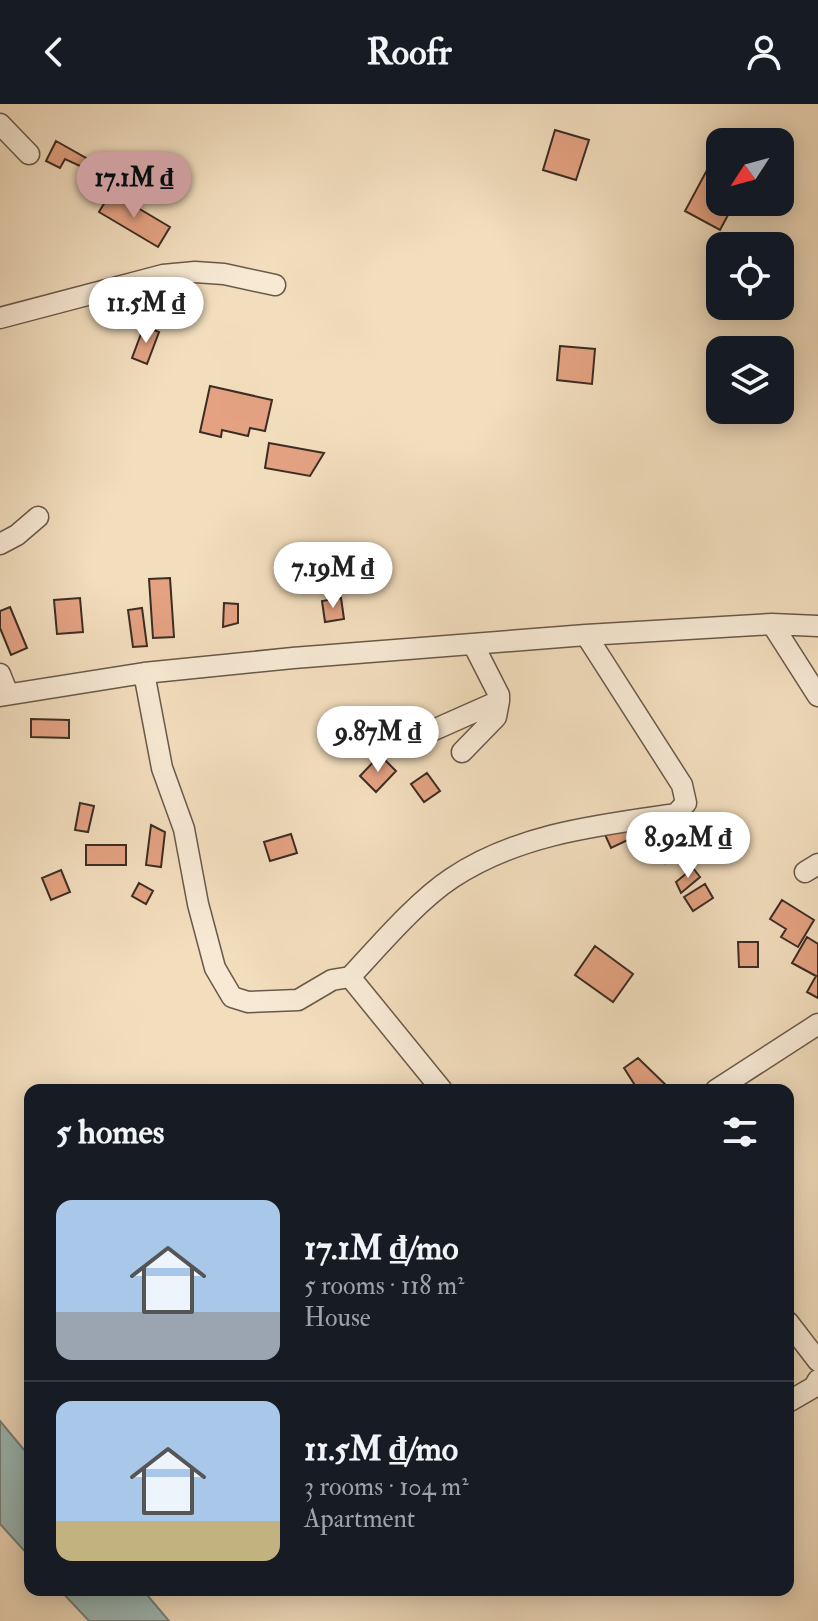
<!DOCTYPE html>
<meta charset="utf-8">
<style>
:root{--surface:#171b24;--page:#242831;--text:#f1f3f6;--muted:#9ea1a6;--line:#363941;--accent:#c59692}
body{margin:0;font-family:"IM FELL Double Pica",serif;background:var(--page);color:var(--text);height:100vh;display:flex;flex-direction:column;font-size:30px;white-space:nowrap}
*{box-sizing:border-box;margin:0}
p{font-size:26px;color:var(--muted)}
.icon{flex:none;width:44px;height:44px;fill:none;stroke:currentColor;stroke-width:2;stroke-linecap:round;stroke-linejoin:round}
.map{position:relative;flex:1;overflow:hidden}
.drawer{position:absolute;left:24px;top:980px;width:770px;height:512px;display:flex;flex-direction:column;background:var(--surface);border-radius:16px;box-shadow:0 4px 20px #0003}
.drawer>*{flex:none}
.needle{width:52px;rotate:234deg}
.controls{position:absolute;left:706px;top:24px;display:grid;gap:16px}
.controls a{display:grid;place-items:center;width:88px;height:88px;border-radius:16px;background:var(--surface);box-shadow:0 4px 20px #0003;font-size:40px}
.price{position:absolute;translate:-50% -68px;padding:0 18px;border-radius:28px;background:#fff;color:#222;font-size:26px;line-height:52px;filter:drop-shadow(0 2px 4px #0008)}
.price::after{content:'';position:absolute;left:50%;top:48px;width:24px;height:18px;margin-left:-12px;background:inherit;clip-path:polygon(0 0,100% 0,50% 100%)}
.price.on{background:var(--accent);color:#111}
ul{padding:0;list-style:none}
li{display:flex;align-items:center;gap:24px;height:200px;padding:0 32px}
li+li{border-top:2px solid var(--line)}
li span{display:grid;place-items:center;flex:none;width:224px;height:160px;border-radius:16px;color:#555}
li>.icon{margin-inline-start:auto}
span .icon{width:96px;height:96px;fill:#fffc;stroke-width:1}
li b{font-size:34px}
h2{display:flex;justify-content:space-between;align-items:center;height:96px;padding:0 32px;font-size:34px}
header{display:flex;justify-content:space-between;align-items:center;height:104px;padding:0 32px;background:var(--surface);font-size:36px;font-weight:700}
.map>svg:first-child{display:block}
.water{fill:#9cbbb8;stroke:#75827d;stroke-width:2}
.building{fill:#e4a282;stroke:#3b2d24;stroke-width:2}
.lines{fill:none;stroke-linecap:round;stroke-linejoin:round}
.minor-casing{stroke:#69594a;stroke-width:23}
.minor{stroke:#f7e9d4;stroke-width:20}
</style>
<header><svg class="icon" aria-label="back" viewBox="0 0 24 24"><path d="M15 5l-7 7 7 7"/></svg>Roofr<svg class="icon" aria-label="person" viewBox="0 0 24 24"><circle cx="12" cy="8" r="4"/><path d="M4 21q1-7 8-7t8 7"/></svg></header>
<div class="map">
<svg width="818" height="1517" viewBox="0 0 818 1517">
<rect width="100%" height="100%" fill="#f2ddbd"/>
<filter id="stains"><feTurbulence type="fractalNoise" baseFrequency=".0025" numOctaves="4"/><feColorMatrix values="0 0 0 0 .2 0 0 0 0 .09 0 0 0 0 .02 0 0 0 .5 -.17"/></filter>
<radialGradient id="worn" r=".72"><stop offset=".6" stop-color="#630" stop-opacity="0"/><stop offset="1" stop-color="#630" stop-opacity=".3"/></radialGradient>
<path class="water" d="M0 1317 30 1353V1453L0 1420Z
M60 1486H143L169 1517H89Z"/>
<path class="building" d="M555 26 589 36 576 76 543 66Z
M56 37 86 54 82 63 65 55 60 64 46 57Z
M707 66 720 73V98H735L720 126 685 107Z
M111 88 170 123 158 143 99 108Z
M144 222 159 228 147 260 132 254Z
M560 242 595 245 592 280 557 276Z
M210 282 272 296 265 327 250 324 248 332 222 326 221 333 200 328Z
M269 339 324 349 310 372 265 364Z
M170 474 174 533 153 534 149 475Z
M80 494 83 528 57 530 54 496Z
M341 494 344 515 325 518 322 497Z
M224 499 238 500V519L223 523Z
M10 503 27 544 11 551 0 524V507Z
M142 504 147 542 133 543 128 506Z
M31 615 69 616V634L31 633Z
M380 651 396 667 376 688 360 672Z
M427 669 440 687 424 698 411 680Z
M80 699 94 702 88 728 75 726Z
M151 721 165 728 161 763 146 761Z
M626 721 632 734 611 744 602 724Z
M661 728 674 754 665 759 652 733Z
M291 730 297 749 270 757 264 738Z
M86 741H126V761H86Z
M693 764 700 773 681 789 676 778Z
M61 766 70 788 51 796 42 774Z
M139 779 153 787 146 800 132 792Z
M705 780 713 794 693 807 684 793Z
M782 796 814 816 798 843 781 833 786 825 770 815Z
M807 833 818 840V894L807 888 816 872 792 859Z
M738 838H758V863H739Z
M595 842 633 870 613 898 575 871Z
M638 954 671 986H638L624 964Z"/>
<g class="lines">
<g class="minor-casing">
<path id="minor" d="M0 20 29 50
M0 214 163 171 195 168 224 170 275 181
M0 440 17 431 38 413
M772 520 818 592
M144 569 162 664 184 725 198 800 215 864 232 893 248 898 298 896 332 876 350 873 442 986
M0 570 8 590
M0 592 144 569 293 554 586 531 772 520 818 522
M402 640 499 597V591L473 540
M462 648 496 613 499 597
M805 768 818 760
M350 873C379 842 417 797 452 774 518 730 599 721 676 710L686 699 682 681 586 531
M716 986 818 920
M788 1218 818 1257
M788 1298 814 1283 818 1276"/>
</g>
<use href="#minor" class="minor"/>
</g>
<rect width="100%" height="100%" filter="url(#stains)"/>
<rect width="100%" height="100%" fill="url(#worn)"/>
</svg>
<div class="controls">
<a><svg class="needle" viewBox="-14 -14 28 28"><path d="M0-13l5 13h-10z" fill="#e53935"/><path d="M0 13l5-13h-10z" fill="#9ea1a6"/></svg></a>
<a><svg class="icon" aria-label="locate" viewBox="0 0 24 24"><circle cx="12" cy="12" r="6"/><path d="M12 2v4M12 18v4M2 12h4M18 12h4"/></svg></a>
<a><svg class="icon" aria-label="layers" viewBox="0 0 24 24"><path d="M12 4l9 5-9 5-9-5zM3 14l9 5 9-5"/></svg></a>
</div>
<b class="price on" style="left:134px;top:116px">17.1M ₫</b>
<b class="price" style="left:146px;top:241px">11.5M ₫</b>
<b class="price" style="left:333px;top:506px">7.19M ₫</b>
<b class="price" style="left:378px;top:670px">9.87M ₫</b>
<b class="price" style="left:688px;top:776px">8.92M ₫</b>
<section class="drawer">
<h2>5 homes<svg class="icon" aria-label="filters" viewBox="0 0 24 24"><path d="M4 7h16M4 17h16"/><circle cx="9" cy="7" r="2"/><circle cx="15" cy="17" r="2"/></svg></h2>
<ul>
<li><span style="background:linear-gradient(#a9c7e8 70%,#9aa5b1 0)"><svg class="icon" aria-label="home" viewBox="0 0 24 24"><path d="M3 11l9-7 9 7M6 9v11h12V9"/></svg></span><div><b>17.1M ₫/mo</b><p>5 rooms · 118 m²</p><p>House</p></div></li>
<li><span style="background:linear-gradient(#a9c7e8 75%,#c2b280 0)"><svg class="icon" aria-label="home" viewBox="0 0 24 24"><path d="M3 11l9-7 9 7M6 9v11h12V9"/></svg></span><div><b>11.5M ₫/mo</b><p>3 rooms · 104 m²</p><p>Apartment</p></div></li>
</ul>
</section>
</div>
